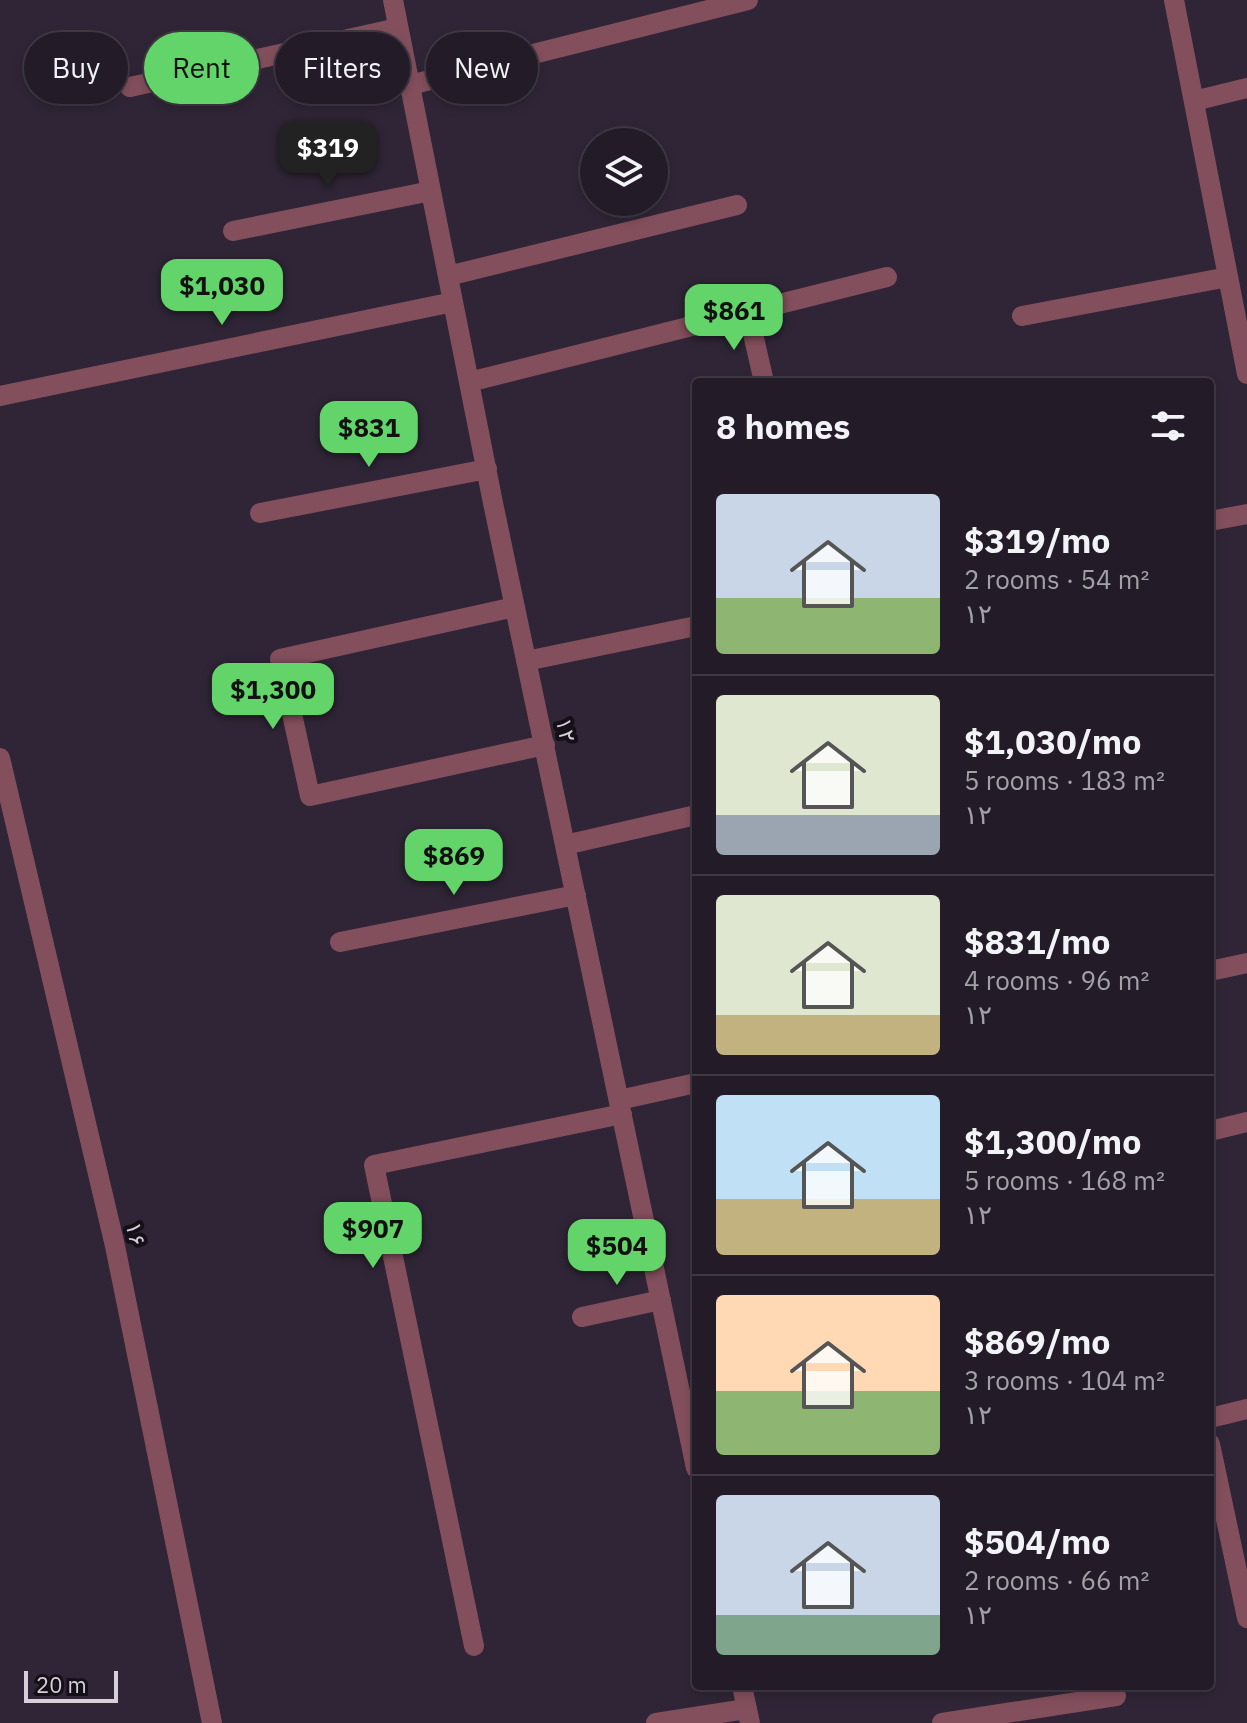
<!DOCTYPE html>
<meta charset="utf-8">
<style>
:root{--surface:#231c28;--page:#2f2934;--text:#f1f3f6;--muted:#a3a1a8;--line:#403a45;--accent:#62d469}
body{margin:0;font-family:"IBM Plex Sans",sans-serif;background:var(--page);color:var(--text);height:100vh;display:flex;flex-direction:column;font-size:30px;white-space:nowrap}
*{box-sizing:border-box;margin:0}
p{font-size:26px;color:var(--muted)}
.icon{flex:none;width:44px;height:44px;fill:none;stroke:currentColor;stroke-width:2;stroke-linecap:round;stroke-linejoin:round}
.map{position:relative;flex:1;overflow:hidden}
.panel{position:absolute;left:692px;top:378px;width:522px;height:1312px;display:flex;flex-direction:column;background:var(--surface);border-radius:8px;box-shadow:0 4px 12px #0003,0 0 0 2px var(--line)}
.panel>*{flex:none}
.banner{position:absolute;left:24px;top:32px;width:548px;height:72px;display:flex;gap:16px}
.fabs{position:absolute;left:580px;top:128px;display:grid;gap:16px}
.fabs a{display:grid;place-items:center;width:88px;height:88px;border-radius:50%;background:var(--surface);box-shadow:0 4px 12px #0003,0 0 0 2px var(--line);font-size:40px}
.scale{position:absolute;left:24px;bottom:20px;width:94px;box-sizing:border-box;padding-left:8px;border:4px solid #d6cfda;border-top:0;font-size:22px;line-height:28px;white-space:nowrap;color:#d6cfda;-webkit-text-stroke:6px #151018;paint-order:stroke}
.price{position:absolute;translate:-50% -68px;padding:0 18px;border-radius:16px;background:var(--accent);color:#111;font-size:26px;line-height:52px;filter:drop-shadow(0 2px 4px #0008)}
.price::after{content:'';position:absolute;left:50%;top:48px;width:24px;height:18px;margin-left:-12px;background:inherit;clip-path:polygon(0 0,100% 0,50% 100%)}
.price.current{background:#222;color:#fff}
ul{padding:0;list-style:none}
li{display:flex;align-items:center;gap:24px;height:200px;padding:0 24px}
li+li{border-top:2px solid var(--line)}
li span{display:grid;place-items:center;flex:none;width:224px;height:160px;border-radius:8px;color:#555}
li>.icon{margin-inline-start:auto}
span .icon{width:96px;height:96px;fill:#fffc;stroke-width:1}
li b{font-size:34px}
h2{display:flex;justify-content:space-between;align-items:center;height:96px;padding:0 24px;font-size:34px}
.chip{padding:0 28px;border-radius:36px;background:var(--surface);box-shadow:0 4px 12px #0003,0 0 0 2px var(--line);font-size:28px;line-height:72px}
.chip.current{background:var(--accent);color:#111}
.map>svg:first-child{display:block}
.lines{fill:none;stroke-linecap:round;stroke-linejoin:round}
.street{stroke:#834f5c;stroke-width:20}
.labels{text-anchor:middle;stroke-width:8;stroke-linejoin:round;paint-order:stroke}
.street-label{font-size:22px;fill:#d6cfda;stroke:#151018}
</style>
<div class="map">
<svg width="1247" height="1723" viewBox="0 0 1247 1723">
<rect width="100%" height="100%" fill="#2f2536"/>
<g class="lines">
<path class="street" d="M393 0 493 503 696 1468
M1174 0 1247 374
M410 85 748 0
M130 87 398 28
M1194 101 1247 88
M233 231 431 191
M448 276 737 205
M748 312 764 382
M1022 316 1228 277
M469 382 887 277
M0 396 453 302
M260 513 487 469
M1210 521 1247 514
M515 607 280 659 310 796 545 745
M526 661 696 626
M0 758 115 1246 212 1723
M565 845 696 815
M340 942 576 895
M1210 971 1247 963
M619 1100 696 1083
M1210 1131 1247 1122
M582 1317 661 1300
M1210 1418 1247 1409
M1210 1444 1247 1618
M474 1646 374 1165 622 1114
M742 1686 750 1723
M656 1723 746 1709
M942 1723 1116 1696"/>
</g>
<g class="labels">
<g class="street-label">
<text transform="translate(566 730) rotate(78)" y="8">۱۲</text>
<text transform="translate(136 1234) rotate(77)" y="8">۱۶</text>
</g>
</g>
</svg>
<div class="fabs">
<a><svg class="icon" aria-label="layers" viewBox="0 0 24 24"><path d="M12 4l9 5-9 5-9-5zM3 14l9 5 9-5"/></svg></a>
</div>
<div class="scale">20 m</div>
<b class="price current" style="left:328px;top:189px">$319</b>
<b class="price" style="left:222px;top:327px">$1,030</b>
<b class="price" style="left:734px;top:352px">$861</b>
<b class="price" style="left:369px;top:469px">$831</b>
<b class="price" style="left:273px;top:731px">$1,300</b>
<b class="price" style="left:454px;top:897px">$869</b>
<b class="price" style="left:373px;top:1270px">$907</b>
<b class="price" style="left:617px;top:1287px">$504</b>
<div class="banner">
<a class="chip">Buy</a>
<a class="chip current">Rent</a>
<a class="chip">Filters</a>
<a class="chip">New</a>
</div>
<section class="panel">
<h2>8 homes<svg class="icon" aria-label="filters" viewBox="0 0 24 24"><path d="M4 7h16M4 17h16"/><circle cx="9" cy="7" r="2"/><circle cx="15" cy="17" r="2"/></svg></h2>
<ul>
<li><span style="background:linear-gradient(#c9d6e8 65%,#8fb573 0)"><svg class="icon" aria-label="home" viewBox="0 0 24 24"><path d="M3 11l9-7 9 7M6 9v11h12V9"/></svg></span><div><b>$319/mo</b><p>2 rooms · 54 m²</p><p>۱۲</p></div></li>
<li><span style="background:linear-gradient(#dfe7d0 75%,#9aa5b1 0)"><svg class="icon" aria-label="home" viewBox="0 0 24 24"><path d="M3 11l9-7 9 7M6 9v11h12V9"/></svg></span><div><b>$1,030/mo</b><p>5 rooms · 183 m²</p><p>۱۲</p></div></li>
<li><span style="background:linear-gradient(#dfe7d0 75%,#c2b280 0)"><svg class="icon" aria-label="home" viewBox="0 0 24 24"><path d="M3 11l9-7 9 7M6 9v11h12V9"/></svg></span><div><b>$831/mo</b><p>4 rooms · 96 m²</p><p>۱۲</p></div></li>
<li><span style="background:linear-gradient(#bfe0f5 65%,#c2b280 0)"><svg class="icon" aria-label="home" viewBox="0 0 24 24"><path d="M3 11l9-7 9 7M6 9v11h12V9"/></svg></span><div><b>$1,300/mo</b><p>5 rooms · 168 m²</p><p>۱۲</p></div></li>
<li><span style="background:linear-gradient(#ffd9b3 60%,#8fb573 0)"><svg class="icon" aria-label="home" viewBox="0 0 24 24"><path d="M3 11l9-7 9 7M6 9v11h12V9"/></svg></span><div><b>$869/mo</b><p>3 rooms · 104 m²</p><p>۱۲</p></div></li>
<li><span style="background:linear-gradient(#c9d6e8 75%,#7fa58c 0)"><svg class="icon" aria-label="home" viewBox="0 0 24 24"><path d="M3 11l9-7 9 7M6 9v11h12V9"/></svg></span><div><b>$504/mo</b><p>2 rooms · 66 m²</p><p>۱۲</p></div></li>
</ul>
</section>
</div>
